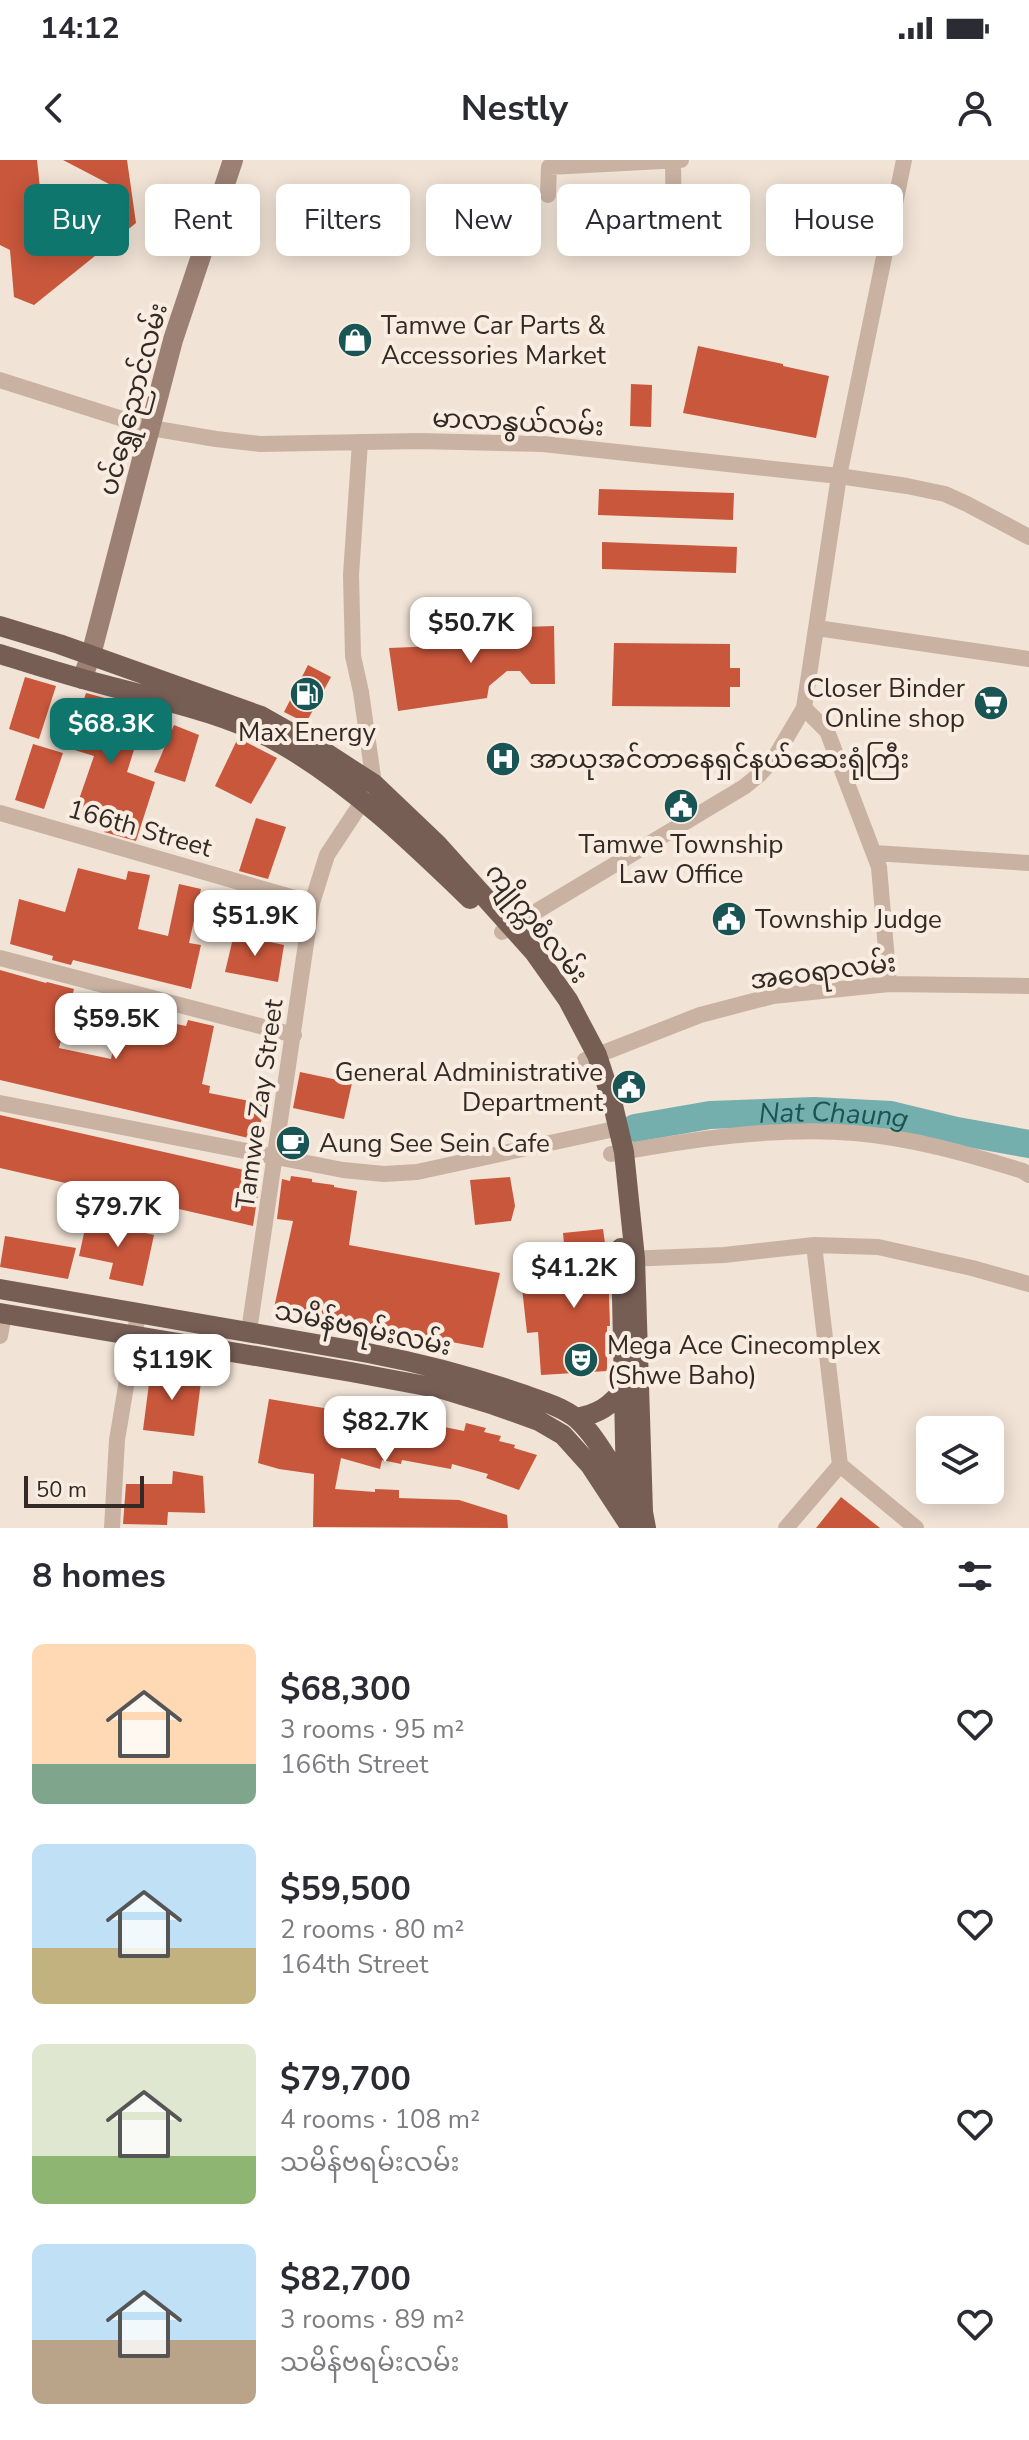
<!DOCTYPE html>
<meta charset="utf-8">
<style>
:root{--surface:#fff;--page:#f2f2f3;--text:#2b2b33;--muted:#7c7c81;--accent:#0f766e}
body{margin:0;font-family:"Nunito Sans","Noto Sans Myanmar",sans-serif;background:var(--page);color:var(--text);height:100vh;display:flex;flex-direction:column;font-size:30px;white-space:nowrap}
*{box-sizing:border-box;margin:0}
p{font-size:26px;color:var(--muted)}
.icon{flex:none;width:44px;height:44px;fill:none;stroke:currentColor;stroke-width:2;stroke-linecap:round;stroke-linejoin:round}
.map{position:relative;height:1368px;overflow:hidden}
.details{display:flex;flex-direction:column;background:var(--surface);flex:1}
.details>*{flex:none}
.guide{position:absolute;left:24px;top:24px;width:982px;height:72px;display:flex;gap:16px}
.fabs{position:absolute;left:916px;top:1256px;display:grid;gap:16px}
.fabs a{display:grid;place-items:center;width:88px;height:88px;border-radius:12px;background:var(--surface);box-shadow:0 4px 20px #0003;font-size:40px}
.scale{position:absolute;left:24px;bottom:20px;width:120px;box-sizing:border-box;padding-left:8px;border:4px solid #332925;border-top:0;font-size:22px;line-height:28px;white-space:nowrap;color:#332925;-webkit-text-stroke:6px #f9ede2;paint-order:stroke}
.price{position:absolute;translate:-50% -68px;padding:0 18px;border-radius:16px;background:#fff;color:#222;font-size:26px;line-height:52px;filter:drop-shadow(0 2px 4px #0008)}
.price::after{content:'';position:absolute;left:50%;top:48px;width:24px;height:18px;margin-left:-12px;background:inherit;clip-path:polygon(0 0,100% 0,50% 100%)}
.price.selected{background:var(--accent);color:#fff}
ul{padding:0;list-style:none}
li{display:flex;align-items:center;gap:24px;height:200px;padding:0 32px}
li span{display:grid;place-items:center;flex:none;width:224px;height:160px;border-radius:12px;color:#555}
li>.icon{margin-inline-start:auto}
span .icon{width:96px;height:96px;fill:#fffc;stroke-width:1}
li b{font-size:34px}
h2{display:flex;justify-content:space-between;align-items:center;height:96px;padding:0 32px;font-size:34px}
.chip{padding:0 28px;border-radius:12px;background:var(--surface);box-shadow:0 4px 20px #0003;font-size:28px;line-height:72px}
.chip.selected{background:var(--accent);color:#fff}
.status{display:flex;justify-content:space-between;align-items:center;height:56px;padding:0 40px;background:var(--surface);direction:ltr}
.status svg{height:22px;fill:currentColor}
header{display:flex;justify-content:space-between;align-items:center;height:104px;padding:0 32px;background:var(--surface);font-size:36px;font-weight:700}
.map>svg:first-child{display:block}
.lines{fill:none;stroke-linecap:round;stroke-linejoin:round}
.river{stroke:#74afae;stroke-width:28}
.building{fill:#c9573c}
.street{stroke:#c9b2a2;stroke-width:16}
.secondary{stroke:#9c8074;stroke-width:20}
.primary{stroke:#765e55;stroke-width:20}
.labels{text-anchor:middle;stroke-width:8;stroke-linejoin:round;paint-order:stroke}
.poi-label{font-size:26px;fill:#332925;stroke:#f9ede2;text-anchor:start}
.street-label{font-size:26px;fill:#332925;stroke:#f9ede2}
.water-label{font-size:28px;font-style:italic;fill:#1a5555;stroke:#f9ede2}
</style>
<div class="status"><b>14:12</b><svg viewBox="0 0 49 12"><path d="M0 12V9h3v3zM5 12V6h3v6zM10 12V3h3v9zM15 12V0h3v12zM26 1h20v11H26zM47 4h2v5h-2z"/></svg></div>
<header><svg class="icon" aria-label="back" viewBox="0 0 24 24"><path d="M15 5l-7 7 7 7"/></svg>Nestly<svg class="icon" aria-label="person" viewBox="0 0 24 24"><circle cx="12" cy="8" r="4"/><path d="M4 21q1-7 8-7t8 7"/></svg></header>
<div class="map">
<svg width="1029" height="1368" viewBox="0 0 1029 1368">
<rect width="100%" height="100%" fill="#f1e3d6"/>
<g class="lines">
<path class="river" id="s1" d="M635 968 710 955 814 951 891 955 957 971 1029 984"/>
</g>
<path class="building" d="M0 0H37L44 65 63 74 78 61 74 28 109 24 63 0H127L136 63 34 145 14 137 10 90 0 85Z
M698 186 783 204V206L829 216 816 278 683 253Z
M631 224 652 225 651 267 630 266Z
M599 329 734 333 733 360 598 355Z
M602 382 737 387 736 413 602 409Z
M554 466 555 524H531L520 511H507L489 526 487 538 398 551 389 488 463 485 465 469Z
M614 483 730 484V508H740V527H730V547L612 546Z
M308 505 331 517 306 563 284 552Z
M25 517 56 526 39 579 9 569Z
M86 533 116 541 115 543 145 555 127 612 155 622 136 681 104 672 108 662 75 651 94 596 68 588Z
M174 565 199 575 185 622 154 612Z
M238 578 277 598 251 644 215 626Z
M33 584 63 593 44 649 15 640Z
M256 658 286 667 268 719 239 711Z
M78 708 126 720 128 711 150 715 138 769 168 776 179 724 201 729 189 783 201 785 191 829 73 800 71 805 52 800 53 796 10 784 19 739 65 752Z
M234 774 284 785 278 822 225 812Z
M0 810 46 823 47 822 74 829 59 888 111 899 122 844 144 848 142 857 186 866 188 860 214 866 202 924 210 926 209 933 265 944 257 980 0 920Z
M300 912 352 923 344 959 293 948Z
M0 955 261 1014 253 1066 0 1008Z
M291 1016 312 1019V1022L334 1025V1027L357 1031 349 1085 500 1113 483 1188 274 1148 293 1061 277 1059 282 1019 290 1021Z
M510 1017 515 1046 511 1061 475 1065 470 1020Z
M88 1055 119 1062 118 1067 154 1075 143 1126 109 1119 113 1103 79 1096Z
M603 1069 608 1104 610 1166H607V1211L541 1215 538 1172 527 1173 522 1128 568 1124 563 1073Z
M5 1076 76 1088 68 1119 0 1107Z
M151 1208 202 1214 194 1276 143 1270Z
M269 1239 354 1253 355 1249 464 1271 466 1263 486 1268 484 1272 501 1276 499 1281 515 1285 514 1288 537 1295 519 1330 486 1318 488 1314 452 1304 451 1309 402 1300 401 1304 382 1300 380 1309 341 1298 335 1329 375 1332V1329L399 1330V1338L459 1340 507 1355 508 1368 313 1367 314 1314 279 1309 258 1303Z
M173 1311 203 1316 205 1353 168 1352 167 1365 123 1364 126 1324H172Z
M841 1337 880 1368H816Z"/>
<g class="lines">
<path class="street" d="M673 0 674 76
M548 35 549 7 681 0
M0 220 151 268 216 279 260 284 419 281 543 284 839 316 907 326 945 334 967 344 1029 377
M817 468 1029 499
M804 548 827 571 879 707 889 824
M0 653 312 743
M874 693 1029 703
M502 772 744 627 760 614 775 597 804 548 839 316 904 0
M0 798 294 875
M585 900 700 855 773 836 889 824 1029 826
M0 943 343 1010 384 1014 417 1012 619 968
M611 994C688 980 777 966 855 973 912 978 968 994 1023 1011L1029 1015
M814 1085 840 1305 916 1368
M627 1099 724 1095 814 1085 878 1087 972 1108 1029 1124
M249 1171 312 743 327 695 374 624 361 532 353 496 351 415 360 282
M0 1176 4 1154
M112 1368 117 1280 138 1154
M786 1368 840 1305"/>
<path class="secondary" d="M82 519 91 495 173 180 233 0"/>
<path class="primary" d="M0 466 59 484 261 556 323 591 374 624 437 684 534 792 568 840 597 895 612 941 624 992 635 1098 643 1352 646 1368
M0 494C35 505 69 516 105 525 165 541 229 554 283 585 353 626 412 683 470 739
M621 1088 626 1329 630 1368
M0 1129 368 1193C420 1203 471 1216 522 1234 539 1240 563 1247 577 1259 598 1278 611 1307 627 1329
M0 1153 351 1212 442 1229 494 1245 539 1261 563 1275 590 1305 628 1363
M576 1258C599 1254 610 1246 625 1228"/>
</g>
<defs>
<g id="shop-disc" transform="scale(1.8)"><circle r="9.5" fill="#1a5555" stroke="#f9ede2"/><path d="M-5-2.5h2.3a2.7 3.5 0 0 1 5.4 0H5L5.5 6h-11ZM-1.5-2.5h3a1.5 2.3 0 0 0-3 0Z" fill="#fff"/></g>
<g id="fuel-disc" transform="scale(1.8)"><circle r="9.5" fill="#1a5555" stroke="#f9ede2"/><path d="M-5.5-6h7V0h2V4h1.3V-2.5L3-4.5l.8-.8L6-3V5H2.5V1h-1V6h-7ZM-4.2-4.7v3.2H.2V-4.7Z" fill="#fff"/></g>
<g id="supermarket-disc" transform="scale(1.8)"><circle r="9.5" fill="#1a5555" stroke="#f9ede2"/><path d="M-6-5.5h2.5l.6 2H6L4.5 2H-2.5L-4.4-4H-6ZM-1.5 3.2a1.3 1.3 0 1 0 .1 0ZM3 3.2a1.3 1.3 0 1 0 .1 0Z" fill="#fff"/></g>
<g id="hospital-disc" transform="scale(1.8)"><circle r="9.5" fill="#1a5555" stroke="#f9ede2"/><path d="M-5-5h3v3.5h4V-5h3V5h-3V1.5h-4V5h-3Z" fill="#fff"/></g>
<g id="civic-disc" transform="scale(1.8)"><circle r="9.5" fill="#1a5555" stroke="#f9ede2"/><path d="M-.6-6.5H3V-4.5H.6V-3L4-1V1h2V6H-6V1h2V-1L-.6-3ZM-1.2 2.5V6h2.4V2.5Z" fill="#fff"/></g>
<g id="cafe-disc" transform="scale(1.8)"><circle r="9.5" fill="#1a5555" stroke="#f9ede2"/><path d="M-5.5-4.5H6V0H3Q3 3.5 0 3.5H-2.5Q-5.5 3.5-5.5 0ZM3-3.2v2h1.7v-2ZM-6 4.5H4V6H-6Z" fill="#fff"/></g>
<g id="theatre-disc" transform="scale(1.8)"><circle r="9.5" fill="#1a5555" stroke="#f9ede2"/><path d="M-5-5.5Q0-4 5-5.5V0Q5 5 0 6Q-5 5-5 0ZM-3.3-2.5H-1v1.5H-3.3ZM1-2.5H3.3v1.5H1ZM-2.8 1Q0 5.5 2.8 1Z" fill="#fff"/></g>
</defs>
<g fill-rule="evenodd">
<use href="#shop-disc" x="355" y="180"/>
<use href="#fuel-disc" x="307" y="534"/>
<use href="#supermarket-disc" x="991" y="543"/>
<use href="#hospital-disc" x="503" y="599"/>
<use href="#civic-disc" x="681" y="646"/>
<use href="#civic-disc" x="729" y="759"/>
<use href="#civic-disc" x="629" y="927"/>
<use href="#cafe-disc" x="293" y="983"/>
<use href="#theatre-disc" x="581" y="1200"/>
</g>
<g class="labels">
<g class="poi-label">
<text x="381" y="174">Tamwe Car Parts &amp;<tspan x="381" dy="30">Accessories Market</tspan></text>
<text x="965" y="537" text-anchor="end">Closer Binder<tspan x="965" dy="30">Online shop</tspan></text>
<text x="307" y="581" text-anchor="middle">Max Energy</text>
<text x="529" y="608">အာယုအင်တာနေရှင်နယ်ဆေးရုံကြီး</text>
<text x="681" y="693" text-anchor="middle">Tamwe Township<tspan x="681" dy="30">Law Office</tspan></text>
<text x="755" y="768">Township Judge</text>
<text x="603" y="921" text-anchor="end">General Administrative<tspan x="603" dy="30">Department</tspan></text>
<text x="319" y="992">Aung See Sein Cafe</text>
<text x="607" y="1194">Mega Ace Cinecomplex<tspan x="607" dy="30">(Shwe Baho)</tspan></text>
</g>
<g class="street-label">
<text transform="translate(133 239) rotate(-75)" y="9">ပင်ရွှေညောင်လမ်း</text>
<text transform="translate(518 262) rotate(3)" y="9">မာလာနွယ်လမ်း</text>
<text transform="translate(140 668) rotate(16)" y="9">166th Street</text>
<text transform="translate(537 763) rotate(51)" y="9">ကျိုက္ကစံလမ်း</text>
<text transform="translate(823 811) rotate(-7)" y="9">အဝေရာလမ်း</text>
<text transform="translate(259 944) rotate(-82)" y="9">Tamwe Zay Street</text>
<text transform="translate(363 1168) rotate(12)" y="9">သမိန်ဗရမ်းလမ်း</text>
</g>
<g class="water-label">
<text dy="10" stroke="none"><textPath href="#s1" startOffset="200">Nat Chaung</textPath></text>
</g>
</g>
</svg>
<div class="fabs">
<a><svg class="icon" aria-label="layers" viewBox="0 0 24 24"><path d="M12 4l9 5-9 5-9-5zM3 14l9 5 9-5"/></svg></a>
</div>
<div class="scale">50 m</div>
<b class="price" style="left:471px;top:505px">$50.7K</b>
<b class="price selected" style="left:111px;top:606px">$68.3K</b>
<b class="price" style="left:255px;top:798px">$51.9K</b>
<b class="price" style="left:116px;top:901px">$59.5K</b>
<b class="price" style="left:118px;top:1089px">$79.7K</b>
<b class="price" style="left:574px;top:1150px">$41.2K</b>
<b class="price" style="left:172px;top:1242px">$119K</b>
<b class="price" style="left:385px;top:1304px">$82.7K</b>
<div class="guide">
<a class="chip selected">Buy</a>
<a class="chip">Rent</a>
<a class="chip">Filters</a>
<a class="chip">New</a>
<a class="chip">Apartment</a>
<a class="chip">House</a>
</div>
</div>
<section class="details">
<h2>8 homes<svg class="icon" aria-label="filters" viewBox="0 0 24 24"><path d="M4 7h16M4 17h16"/><circle cx="9" cy="7" r="2"/><circle cx="15" cy="17" r="2"/></svg></h2>
<ul>
<li><span style="background:linear-gradient(#ffd9b3 75%,#7fa58c 0)"><svg class="icon" aria-label="home" viewBox="0 0 24 24"><path d="M3 11l9-7 9 7M6 9v11h12V9"/></svg></span><div><b>$68,300</b><p>3 rooms · 95 m²</p><p>166th Street</p></div><svg class="icon" aria-label="heart" viewBox="0 0 24 24"><path d="M12 20l-8-8c-3-5 5-10 8-4 3-6 11-1 8 4z"/></svg></li>
<li><span style="background:linear-gradient(#bfe0f5 65%,#c2b280 0)"><svg class="icon" aria-label="home" viewBox="0 0 24 24"><path d="M3 11l9-7 9 7M6 9v11h12V9"/></svg></span><div><b>$59,500</b><p>2 rooms · 80 m²</p><p>164th Street</p></div><svg class="icon" aria-label="heart" viewBox="0 0 24 24"><path d="M12 20l-8-8c-3-5 5-10 8-4 3-6 11-1 8 4z"/></svg></li>
<li><span style="background:linear-gradient(#dfe7d0 70%,#8fb573 0)"><svg class="icon" aria-label="home" viewBox="0 0 24 24"><path d="M3 11l9-7 9 7M6 9v11h12V9"/></svg></span><div><b>$79,700</b><p>4 rooms · 108 m²</p><p>သမိန်ဗရမ်းလမ်း</p></div><svg class="icon" aria-label="heart" viewBox="0 0 24 24"><path d="M12 20l-8-8c-3-5 5-10 8-4 3-6 11-1 8 4z"/></svg></li>
<li><span style="background:linear-gradient(#bfe0f5 60%,#b9a48a 0)"><svg class="icon" aria-label="home" viewBox="0 0 24 24"><path d="M3 11l9-7 9 7M6 9v11h12V9"/></svg></span><div><b>$82,700</b><p>3 rooms · 89 m²</p><p>သမိန်ဗရမ်းလမ်း</p></div><svg class="icon" aria-label="heart" viewBox="0 0 24 24"><path d="M12 20l-8-8c-3-5 5-10 8-4 3-6 11-1 8 4z"/></svg></li>
</ul>
</section>
